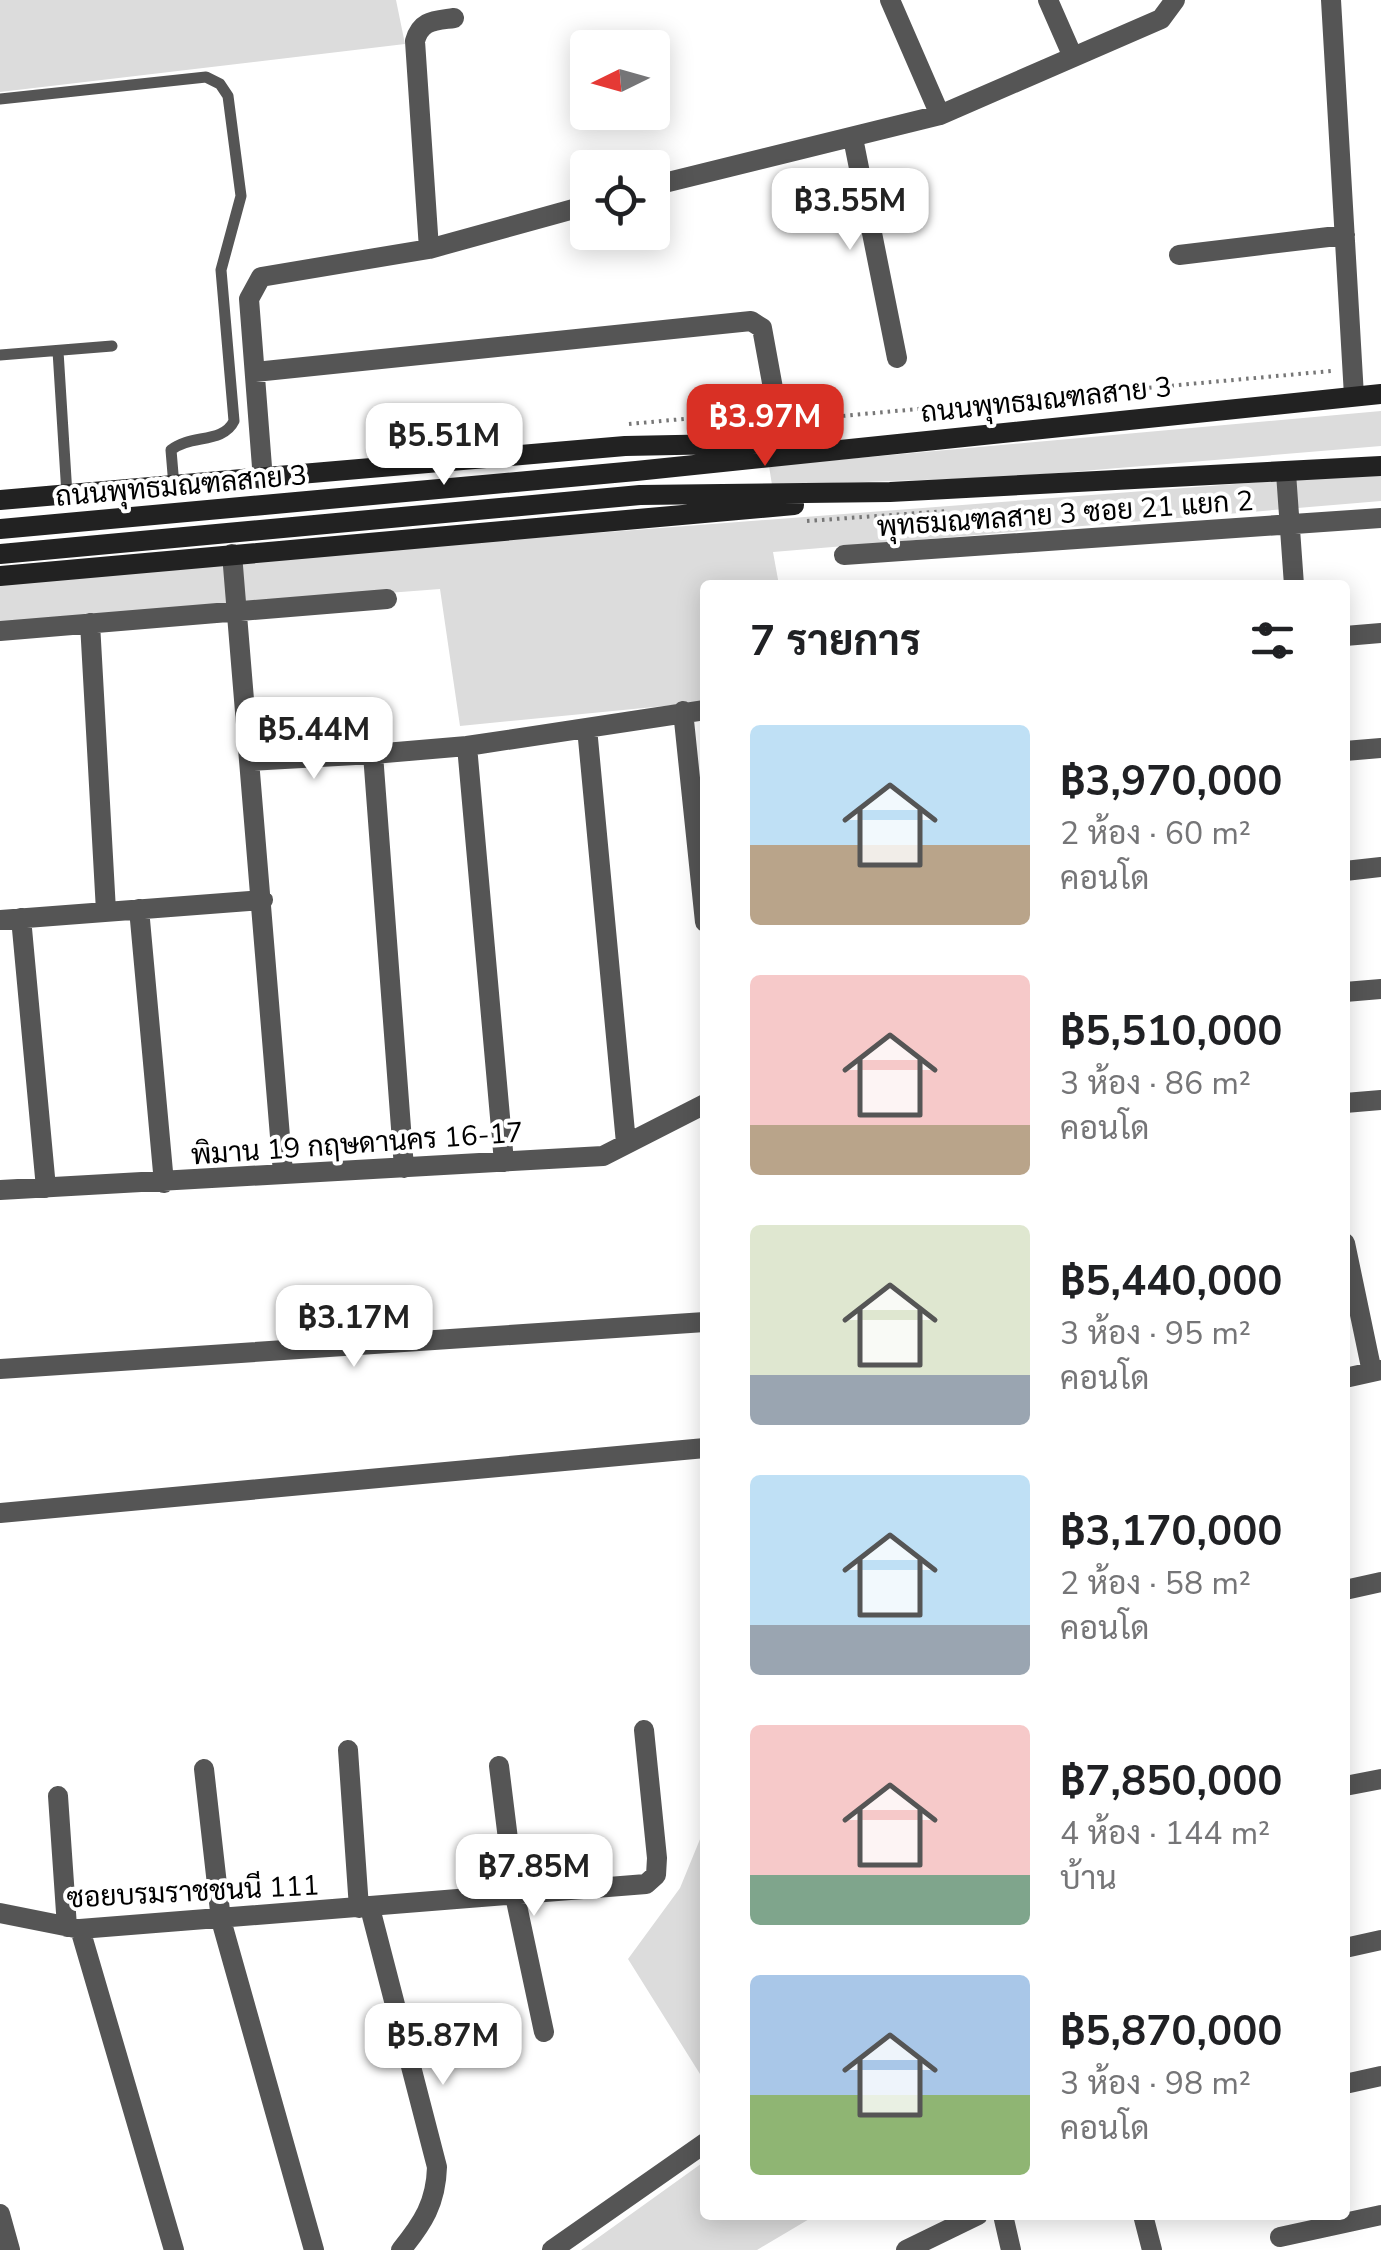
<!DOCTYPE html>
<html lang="th">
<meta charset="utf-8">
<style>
:root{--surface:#fff;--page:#f6f6f6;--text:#202124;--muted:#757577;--accent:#d93025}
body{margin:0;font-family:"Nunito Sans",Sarabun,sans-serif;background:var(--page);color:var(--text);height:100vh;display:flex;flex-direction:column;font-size:38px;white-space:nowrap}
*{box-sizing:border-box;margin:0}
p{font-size:32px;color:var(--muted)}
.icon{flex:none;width:55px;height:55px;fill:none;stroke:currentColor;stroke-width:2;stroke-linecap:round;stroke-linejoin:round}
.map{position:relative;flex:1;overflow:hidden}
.drawer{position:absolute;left:700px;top:580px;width:650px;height:1640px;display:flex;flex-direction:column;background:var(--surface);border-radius:10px;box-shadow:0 5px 25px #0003}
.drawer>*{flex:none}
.needle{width:65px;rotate:265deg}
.tools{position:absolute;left:570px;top:30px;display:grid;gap:20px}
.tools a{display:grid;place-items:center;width:100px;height:100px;border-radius:10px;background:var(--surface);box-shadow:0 5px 25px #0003;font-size:50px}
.price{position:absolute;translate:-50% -85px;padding:0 22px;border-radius:20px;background:#fff;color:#222;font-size:32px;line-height:65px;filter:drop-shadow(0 2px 5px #0008)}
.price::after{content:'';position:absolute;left:50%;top:60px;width:30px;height:22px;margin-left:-15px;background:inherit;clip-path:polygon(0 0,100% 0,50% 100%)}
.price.on{background:var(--accent);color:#fff}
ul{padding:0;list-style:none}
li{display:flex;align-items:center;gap:30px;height:250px;padding:0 50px}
li span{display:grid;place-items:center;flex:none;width:280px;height:200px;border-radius:10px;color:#555}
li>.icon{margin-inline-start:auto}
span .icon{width:120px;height:120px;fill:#fffc;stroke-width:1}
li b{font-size:42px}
h2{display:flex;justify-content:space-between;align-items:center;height:120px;padding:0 50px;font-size:42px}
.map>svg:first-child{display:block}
.green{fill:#dcdcdc}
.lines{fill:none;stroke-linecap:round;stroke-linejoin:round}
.path{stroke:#777;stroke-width:4;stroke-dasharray:2.5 5;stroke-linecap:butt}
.service{stroke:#555;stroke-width:11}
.minor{stroke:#555;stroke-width:20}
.secondary{stroke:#222;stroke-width:20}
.labels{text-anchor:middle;stroke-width:8;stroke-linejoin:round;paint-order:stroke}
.street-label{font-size:28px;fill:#000;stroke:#fff}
</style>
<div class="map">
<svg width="1381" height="2250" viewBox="0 0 1381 2250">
<rect width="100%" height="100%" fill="#fff"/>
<path class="green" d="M0 0H396L405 44 0 92Z
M1381 411V446L1011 477 772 485 769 466Z
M1381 473V501L773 552 779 585H705V702L460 726 440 589 0 623V585L425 546Z
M705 1827V2082L628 1959 680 1888Z
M705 2161V2215H816L757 2250H581Z"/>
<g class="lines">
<path class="path" d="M798 420 1331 371
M629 424 759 412
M807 521 947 511"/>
<path class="service" d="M0 99 206 77 220 84 228 96 241 196 221 270 234 421C223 444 190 434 171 450L174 486
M58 351 67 495
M0 355 112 346"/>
<path class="minor" d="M890 0 940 115
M1048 0 1073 57
M1331 0 1354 396
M853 138 897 358
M652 186 940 115 1161 19 1175 0
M429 249 415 41C421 20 434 21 454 18
M1179 255 1345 235
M255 372 751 321 762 328 783 443
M1286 473 1294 585
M263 480 249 299 261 277 429 249 588 205
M232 554 283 1173
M844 555 1381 518
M90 623 106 911
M0 631 387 599
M1345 636 1381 633
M683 711 705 922
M587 728 626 1143
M467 746 705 710
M1345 751 1381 748
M251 761 373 754
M1345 871 1381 867
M139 909 164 1183
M21 918 46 1188
M0 920 263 900
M1345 992 1381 989
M1345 1103 1381 1100
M404 1168 373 754 467 746 504 1162
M0 1190 603 1156 705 1104
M1345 1243 1372 1372
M0 1369 705 1322
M1345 1378 1381 1370
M0 1513 705 1448
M1345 1590 1381 1582
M348 1750 359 1908
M499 1766 515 1896 544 2032
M204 1769 221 1920 314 2250
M1345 1786 1381 1779
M58 1796 67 1927
M370 1908 437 2167C436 2203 423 2223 401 2250
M0 1913 80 1929 646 1884 656 1875 657 1858 644 1730
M80 1929 174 2250
M1345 1948 1381 1940
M1345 2084 1381 2076
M0 2214 10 2250
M1003 2215 1011 2250
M1143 2215 1152 2250
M1280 2237 1381 2215
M552 2250 705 2143
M906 2250 978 2215"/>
<path class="secondary" d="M0 500 625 446 780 443
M0 529 636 471 1381 394
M0 554 640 495 890 492 1381 466
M0 576 794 505"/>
</g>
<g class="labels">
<g class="street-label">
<text transform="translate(1046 399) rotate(-6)" y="10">ถนนพุทธมณฑลสาย 3</text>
<text transform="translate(181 485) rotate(-5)" y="10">ถนนพุทธมณฑลสาย 3</text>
<text transform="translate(1065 513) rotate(-4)" y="10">พุทธมณฑลสาย 3 ซอย 21 แยก 2</text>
<text transform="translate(357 1143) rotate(-4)" y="10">พิมาน 19 กฤษดานคร 16-17</text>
<text transform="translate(193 1891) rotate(-3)" y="10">ซอยบรมราชชนนี 111</text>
</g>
</g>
</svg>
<div class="tools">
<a><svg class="needle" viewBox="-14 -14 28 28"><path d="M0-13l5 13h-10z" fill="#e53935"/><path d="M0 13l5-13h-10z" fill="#757577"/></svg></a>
<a><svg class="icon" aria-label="locate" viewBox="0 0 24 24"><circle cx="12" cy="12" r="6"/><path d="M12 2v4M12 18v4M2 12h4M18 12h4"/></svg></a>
</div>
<b class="price" style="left:850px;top:253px">฿3.55M</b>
<b class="price on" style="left:765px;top:469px">฿3.97M</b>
<b class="price" style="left:444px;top:488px">฿5.51M</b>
<b class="price" style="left:314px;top:782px">฿5.44M</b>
<b class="price" style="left:354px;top:1370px">฿3.17M</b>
<b class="price" style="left:534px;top:1919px">฿7.85M</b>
<b class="price" style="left:443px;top:2088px">฿5.87M</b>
<section class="drawer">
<h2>7 รายการ<svg class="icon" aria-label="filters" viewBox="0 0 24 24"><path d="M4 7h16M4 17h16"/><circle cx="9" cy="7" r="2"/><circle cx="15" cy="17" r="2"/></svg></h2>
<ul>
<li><span style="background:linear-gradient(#bfe0f5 60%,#b9a48a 0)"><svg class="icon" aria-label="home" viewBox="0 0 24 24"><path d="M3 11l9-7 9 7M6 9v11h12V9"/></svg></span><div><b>฿3,970,000</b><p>2 ห้อง · 60 m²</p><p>คอนโด</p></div></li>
<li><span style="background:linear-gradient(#f6c9c9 75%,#b9a48a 0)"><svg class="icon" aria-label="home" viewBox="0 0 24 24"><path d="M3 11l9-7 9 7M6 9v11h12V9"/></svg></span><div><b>฿5,510,000</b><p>3 ห้อง · 86 m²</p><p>คอนโด</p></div></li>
<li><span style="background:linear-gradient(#dfe7d0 75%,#9aa5b1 0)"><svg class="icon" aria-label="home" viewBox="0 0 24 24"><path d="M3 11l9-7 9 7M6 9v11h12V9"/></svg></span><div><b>฿5,440,000</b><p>3 ห้อง · 95 m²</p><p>คอนโด</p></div></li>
<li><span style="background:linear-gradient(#bfe0f5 75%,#9aa5b1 0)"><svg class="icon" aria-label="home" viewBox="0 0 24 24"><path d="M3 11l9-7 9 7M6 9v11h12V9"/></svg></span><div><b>฿3,170,000</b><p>2 ห้อง · 58 m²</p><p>คอนโด</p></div></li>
<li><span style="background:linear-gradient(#f6c9c9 75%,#7fa58c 0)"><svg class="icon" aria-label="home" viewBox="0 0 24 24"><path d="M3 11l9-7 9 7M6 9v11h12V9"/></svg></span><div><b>฿7,850,000</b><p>4 ห้อง · 144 m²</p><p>บ้าน</p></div></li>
<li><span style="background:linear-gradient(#a9c7e8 60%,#8fb573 0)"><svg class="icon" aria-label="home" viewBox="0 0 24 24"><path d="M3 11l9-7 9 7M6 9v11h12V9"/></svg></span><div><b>฿5,870,000</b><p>3 ห้อง · 98 m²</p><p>คอนโด</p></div></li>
</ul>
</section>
</div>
